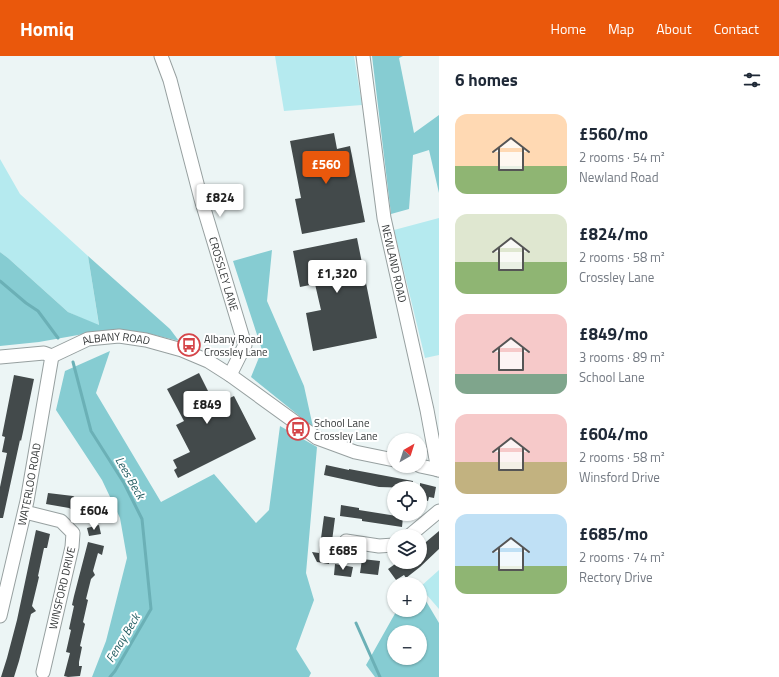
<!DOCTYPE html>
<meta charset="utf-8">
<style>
:root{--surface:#fff;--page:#f6f6f7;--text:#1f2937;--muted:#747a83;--accent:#ea580c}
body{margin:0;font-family:"Titillium Web",sans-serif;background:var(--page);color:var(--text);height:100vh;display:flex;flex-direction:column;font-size:15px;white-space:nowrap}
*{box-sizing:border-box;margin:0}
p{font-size:13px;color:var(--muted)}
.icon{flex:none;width:22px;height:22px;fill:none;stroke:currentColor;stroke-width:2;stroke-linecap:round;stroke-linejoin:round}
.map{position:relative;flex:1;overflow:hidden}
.drawer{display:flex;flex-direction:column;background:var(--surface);width:340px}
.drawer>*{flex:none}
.needle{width:26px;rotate:39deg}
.fabs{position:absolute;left:387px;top:377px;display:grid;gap:8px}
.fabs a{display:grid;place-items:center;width:40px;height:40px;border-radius:50%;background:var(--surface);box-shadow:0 1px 3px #0004;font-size:20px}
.price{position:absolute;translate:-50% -34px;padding:0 9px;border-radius:4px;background:#fff;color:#222;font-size:13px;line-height:26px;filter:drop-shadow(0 1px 2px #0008)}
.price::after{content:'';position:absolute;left:50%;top:24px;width:12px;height:9px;margin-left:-6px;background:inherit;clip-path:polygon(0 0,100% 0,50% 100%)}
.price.active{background:var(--accent);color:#fff}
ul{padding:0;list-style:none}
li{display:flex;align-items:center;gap:12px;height:100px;padding:0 16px}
li span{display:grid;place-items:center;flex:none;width:112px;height:80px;border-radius:12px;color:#555}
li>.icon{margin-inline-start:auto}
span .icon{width:48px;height:48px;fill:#fffc;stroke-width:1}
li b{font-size:17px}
h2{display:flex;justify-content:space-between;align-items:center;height:48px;padding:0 16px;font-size:17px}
header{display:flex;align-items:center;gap:24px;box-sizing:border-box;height:56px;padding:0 20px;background:var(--accent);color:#fff}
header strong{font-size:19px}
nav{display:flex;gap:22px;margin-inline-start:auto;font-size:14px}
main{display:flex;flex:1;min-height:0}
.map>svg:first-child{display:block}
.green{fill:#b5eaef}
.forest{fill:#86ccd2;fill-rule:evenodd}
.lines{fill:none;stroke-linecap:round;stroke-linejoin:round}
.stream{stroke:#6bb0b6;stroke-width:3}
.building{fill:#434a4b}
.minor-casing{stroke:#97a0a0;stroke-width:15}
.minor{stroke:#fff;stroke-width:13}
.labels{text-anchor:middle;stroke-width:4;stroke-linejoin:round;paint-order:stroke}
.street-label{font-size:11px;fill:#353839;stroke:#fff}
.poi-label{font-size:11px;fill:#353839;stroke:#fff;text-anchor:start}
.water-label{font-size:12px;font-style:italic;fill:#235d62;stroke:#fff}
</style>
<header>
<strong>Homiq</strong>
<nav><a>Home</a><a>Map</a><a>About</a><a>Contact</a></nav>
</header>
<main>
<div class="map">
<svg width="439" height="621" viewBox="0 0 439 621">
<rect width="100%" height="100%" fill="#ecf5f5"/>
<path class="green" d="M275 0H354L362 49 284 55Z
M0 103 20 138 88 200 99 270 68 256 8 202 0 196Z
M439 162V299L425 302 394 174Z
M439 514V553L420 531Z"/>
<path class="forest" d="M372 0H403L399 2 414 77 439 59V137L429 94 413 99 409 153 391 158Z
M272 194 267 245 304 330 313 371 251 321 262 294 233 205Z
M0 196 8 202 68 256 99 269 88 200 170 273 179 285 142 276 106 274 39 286 0 290Z
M110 295 96 337 161 446 214 418 256 467 269 454 280 370 317 391 306 517 314 544 296 593 311 617 309 621H92L106 585 127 502 120 462 102 424 56 354 65 315Z
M420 535 439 567V621H375L366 609 397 554H420ZM394 576H420V602H394Z"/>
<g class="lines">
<path class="stream" d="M0 225 26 247 38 255 58 282
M73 306 91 375 124 427 142 463 151 553 115 615 110 621
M356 567 380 621"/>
</g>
<path class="building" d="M334 77 337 93 350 90 365 166 302 178 295 143 301 142 290 85Z
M357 182 377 282 313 295 306 257 321 254 315 228 300 231 293 195Z
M199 317 215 349 234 340 256 383 178 422 174 414 177 412 173 404 190 396 176 369 184 365 167 333Z
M14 319 34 323 23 376 21 385 20 384 3 462H0V431L7 397 2 396 5 381 2 380Z
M326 409 349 414V413L413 425 412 432 379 431 324 419Z
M420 427 436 431 434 442 429 441 428 445 420 443Z
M48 437 73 440 90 451 83 461 69 452 46 448Z
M341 449 359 452V454L403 461 402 471 362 465V463L340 460Z
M324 460 335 462 329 508 317 506 312 496 319 497Z
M99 469 101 478 89 480 87 472Z
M36 474 50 478 47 492H44L38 520 39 521 32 550 36 555 31 558 19 605 14 621H1L7 602 17 564Z
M439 475V493L420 511 406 522 404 519 396 524 388 513 398 506H420V491Z
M88 486 104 490 102 499 98 497 93 515 95 519 91 523 86 543 88 544 83 566 85 568 80 590 82 591 79 606V610H82L80 620 68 621 64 620 70 597 66 596 71 574 69 573 74 550 72 549 74 540Z
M362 503 380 505 378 519 360 517Z
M335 508 353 511 351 521 334 519Z"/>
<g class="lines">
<g class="minor-casing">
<g id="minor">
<path id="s1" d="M161 0 170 24 201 143 245 289 230 319"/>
<path id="s2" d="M363 0 384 162 427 354 438 414"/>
<path id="s3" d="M52 300 88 283 119 280 146 284 182 294 208 305 230 319 317 382 355 396 394 404"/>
<path d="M0 301 44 297 52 300"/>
<path d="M420 410 439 414"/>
<path d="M25 456 61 465 73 477 72 491 43 616"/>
<path d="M409 480 439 455"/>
<path d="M346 485 379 490 394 489"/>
<path id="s4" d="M0 560 27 445 52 300"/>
</g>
</g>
<use href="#minor" class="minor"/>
</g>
<defs>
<g id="bus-ring" transform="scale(1.15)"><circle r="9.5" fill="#fff" stroke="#d54549" stroke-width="1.5"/><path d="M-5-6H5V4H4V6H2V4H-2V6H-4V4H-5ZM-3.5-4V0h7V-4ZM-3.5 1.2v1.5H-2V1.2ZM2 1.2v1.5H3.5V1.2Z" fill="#d54549"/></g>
</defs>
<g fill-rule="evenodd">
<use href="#bus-ring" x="189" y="289"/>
<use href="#bus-ring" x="298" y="373"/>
</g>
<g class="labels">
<g class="street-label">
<text dy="4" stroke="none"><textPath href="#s2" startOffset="210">NEWLAND ROAD</textPath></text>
<text dy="4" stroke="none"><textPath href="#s1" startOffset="227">CROSSLEY LANE</textPath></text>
<text dy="4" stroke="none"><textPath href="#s3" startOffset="68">ALBANY ROAD</textPath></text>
<text dy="4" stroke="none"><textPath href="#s4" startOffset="135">WATERLOO ROAD</textPath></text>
<text transform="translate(62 532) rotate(-77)" y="4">WINSFORD DRIVE</text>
</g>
<g class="poi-label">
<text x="204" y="287">Albany Road<tspan x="204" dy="13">Crossley Lane</tspan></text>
<text x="314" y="371">School Lane<tspan x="314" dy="13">Crossley Lane</tspan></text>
</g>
<g class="water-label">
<text transform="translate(130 422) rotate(60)" y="4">Lees Beck</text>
<text transform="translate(123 582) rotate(-59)" y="4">Fenay Beck</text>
</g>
</g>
</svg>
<div class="fabs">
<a><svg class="needle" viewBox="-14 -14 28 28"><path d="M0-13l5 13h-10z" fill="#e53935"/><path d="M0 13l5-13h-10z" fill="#747a83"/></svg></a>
<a><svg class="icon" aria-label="locate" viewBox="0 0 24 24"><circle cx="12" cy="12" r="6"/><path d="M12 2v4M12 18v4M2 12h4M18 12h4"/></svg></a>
<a><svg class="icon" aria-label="layers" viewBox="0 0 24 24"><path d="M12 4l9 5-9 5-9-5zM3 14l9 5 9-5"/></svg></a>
<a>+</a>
<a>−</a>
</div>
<b class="price active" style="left:326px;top:129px">£560</b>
<b class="price" style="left:220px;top:162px">£824</b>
<b class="price" style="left:337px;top:238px">£1,320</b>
<b class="price" style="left:207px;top:369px">£849</b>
<b class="price" style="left:94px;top:475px">£604</b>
<b class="price" style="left:343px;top:515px">£685</b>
</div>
<section class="drawer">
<h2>6 homes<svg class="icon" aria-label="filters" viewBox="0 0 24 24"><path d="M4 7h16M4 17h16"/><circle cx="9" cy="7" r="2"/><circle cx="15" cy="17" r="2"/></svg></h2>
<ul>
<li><span style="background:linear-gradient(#ffd9b3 65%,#8fb573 0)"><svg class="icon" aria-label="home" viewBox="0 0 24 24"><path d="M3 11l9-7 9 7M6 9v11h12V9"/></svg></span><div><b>£560/mo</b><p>2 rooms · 54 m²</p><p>Newland Road</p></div></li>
<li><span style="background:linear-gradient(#dfe7d0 60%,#8fb573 0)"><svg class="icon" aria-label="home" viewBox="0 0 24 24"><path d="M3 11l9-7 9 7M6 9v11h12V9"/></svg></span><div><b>£824/mo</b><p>2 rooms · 58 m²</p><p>Crossley Lane</p></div></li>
<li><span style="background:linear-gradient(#f6c9c9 75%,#7fa58c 0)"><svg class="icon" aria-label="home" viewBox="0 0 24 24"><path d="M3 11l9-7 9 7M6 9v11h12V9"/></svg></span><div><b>£849/mo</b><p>3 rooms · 89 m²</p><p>School Lane</p></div></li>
<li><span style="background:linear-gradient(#f6c9c9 60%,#c2b280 0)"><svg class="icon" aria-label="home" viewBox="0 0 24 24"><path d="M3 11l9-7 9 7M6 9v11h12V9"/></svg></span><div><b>£604/mo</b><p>2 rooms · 58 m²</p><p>Winsford Drive</p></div></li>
<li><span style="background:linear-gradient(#bfe0f5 65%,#8fb573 0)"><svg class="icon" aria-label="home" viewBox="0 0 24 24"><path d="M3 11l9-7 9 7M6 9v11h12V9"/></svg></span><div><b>£685/mo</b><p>2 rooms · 74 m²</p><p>Rectory Drive</p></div></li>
</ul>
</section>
</main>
